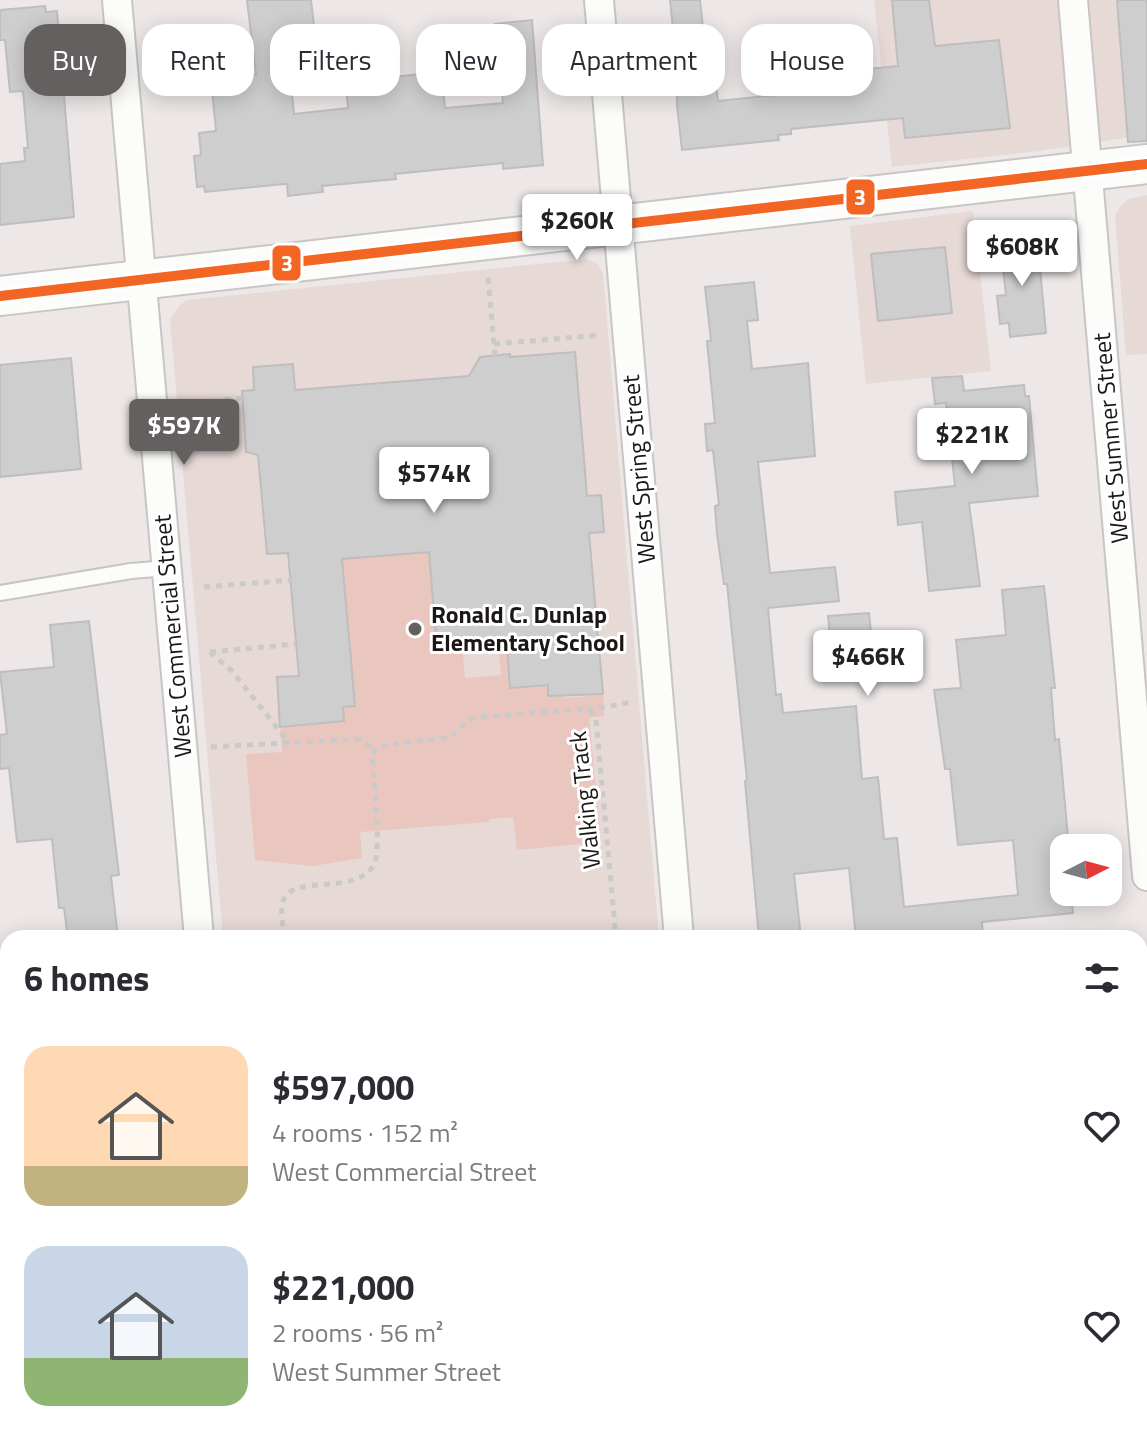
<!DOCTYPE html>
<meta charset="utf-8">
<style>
:root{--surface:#fff;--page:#f2f2f3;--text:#2b2b33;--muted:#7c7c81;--accent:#646060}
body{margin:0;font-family:"Titillium Web",sans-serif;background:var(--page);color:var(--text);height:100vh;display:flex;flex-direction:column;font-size:30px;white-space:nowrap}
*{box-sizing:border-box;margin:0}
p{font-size:26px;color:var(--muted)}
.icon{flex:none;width:44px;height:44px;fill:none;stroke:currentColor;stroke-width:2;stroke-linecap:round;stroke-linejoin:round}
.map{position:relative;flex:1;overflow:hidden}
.drawer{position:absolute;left:0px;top:930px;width:1148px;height:514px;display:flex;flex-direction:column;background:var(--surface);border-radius:24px 24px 0 0;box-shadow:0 4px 20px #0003}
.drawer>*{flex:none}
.guide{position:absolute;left:24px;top:24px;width:1100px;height:72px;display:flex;gap:16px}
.needle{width:52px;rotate:84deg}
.fabs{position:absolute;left:1050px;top:834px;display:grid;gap:16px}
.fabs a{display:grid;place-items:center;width:72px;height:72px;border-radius:16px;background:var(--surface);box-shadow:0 4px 20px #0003;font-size:40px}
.price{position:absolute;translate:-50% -68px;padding:0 18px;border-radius:8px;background:#fff;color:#222;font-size:26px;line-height:52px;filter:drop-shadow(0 2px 4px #0008)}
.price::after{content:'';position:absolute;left:50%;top:48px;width:24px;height:18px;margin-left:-12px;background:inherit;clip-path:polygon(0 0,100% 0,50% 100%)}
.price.current{background:var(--accent);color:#fff}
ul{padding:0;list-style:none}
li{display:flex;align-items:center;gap:24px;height:200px;padding:0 24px}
li span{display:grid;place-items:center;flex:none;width:224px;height:160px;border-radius:24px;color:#555}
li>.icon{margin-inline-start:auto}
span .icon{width:96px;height:96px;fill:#fffc;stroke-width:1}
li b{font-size:34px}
h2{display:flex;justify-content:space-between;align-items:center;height:96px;padding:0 24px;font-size:34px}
.tag{padding:0 28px;border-radius:24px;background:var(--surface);box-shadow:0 4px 20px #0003;font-size:28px;line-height:72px}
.tag.current{background:var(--accent);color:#fff}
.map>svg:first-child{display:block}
.built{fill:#e6d9d6}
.green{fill:#eac7be}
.building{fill:#cfcece;stroke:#bfbdbe;stroke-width:2}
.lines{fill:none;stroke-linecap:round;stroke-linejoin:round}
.service-casing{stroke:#c9c5c5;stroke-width:18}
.minor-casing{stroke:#c9c5c5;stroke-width:32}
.secondary-casing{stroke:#c9c5c5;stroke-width:42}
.path{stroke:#cbcaca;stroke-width:5;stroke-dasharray:6 6;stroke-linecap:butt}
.service{stroke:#fcfcfb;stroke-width:14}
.minor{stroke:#fcfcfb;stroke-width:28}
.secondary{stroke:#fcfcfb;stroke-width:38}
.bus-1-casing{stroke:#fff;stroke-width:16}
.bus-1{stroke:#f26522;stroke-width:10}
.poi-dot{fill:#646060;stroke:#fff;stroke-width:3}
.labels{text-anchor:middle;stroke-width:6;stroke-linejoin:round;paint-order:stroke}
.street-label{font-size:24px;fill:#1b1717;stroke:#fff}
.poi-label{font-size:24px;font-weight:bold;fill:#1b1717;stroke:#fff;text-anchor:start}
.line-badge{stroke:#fff;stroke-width:3}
.badge-label{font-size:22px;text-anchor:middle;font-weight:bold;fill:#fff}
</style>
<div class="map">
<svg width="1147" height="1443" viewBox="0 0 1147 1443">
<rect width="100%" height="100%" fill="#ede8e7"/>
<path class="built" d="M874 0H1147L1137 136 1040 151 892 167Z
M1147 195V354L1126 355 1115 216 1122 204 1129 199Z
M973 211 991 371 866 384 850 226Z
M587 259 598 264 603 273 659 938H223L170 319 180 305 187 300Z"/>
<path class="green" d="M385 546 395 555 429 552 437 648 462 647 465 678 501 675 498 644 507 643 511 688 548 685 549 696 565 695 566 698 603 695 604 716 589 718 599 821 580 823 582 844 517 850 513 817 489 819V822L360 832 362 858 313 866 255 860 246 754 282 752 280 727 343 721V707L355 706 342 559 376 556Z"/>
<path class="building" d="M247 0H311L314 26 285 29 294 114 348 108 346 86 382 82V78L441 72 445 108 503 103 495 24 532 20 543 165 503 169V163L395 174 396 179 322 186 323 192 288 196 287 184H284L205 192 204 186 197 187 194 156 201 155 199 133 216 131 211 79 256 75Z
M670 0H700L705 46H711L718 101 776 95 769 33 796 31 802 89 849 84 848 71 898 66 892 0H929L935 46 999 40 1010 128 905 138 903 118 791 129V134L778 135 779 140 682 150 677 105V87H679Z
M1117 0H1147V141L1128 142Z
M45 6 46 12 57 11 74 217 0 225V164L25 161 24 148H28L23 91 10 92 5 40H0V10Z
M1037 236 1046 333 1010 337 1009 323 1000 324 997 296 1006 295 1000 240Z
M945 247 952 313 878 321 871 254Z
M754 282 758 320 747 321 752 369 808 363 815 456 758 462 770 573 835 567 839 601 768 608 776 695 781 694 783 713 856 706 862 779 878 777 884 839 897 838 904 907 1018 895 1013 840 958 845 950 769H945L934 690 961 688 956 640 1006 635 1002 590 1044 586 1055 688H1051L1055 740 1059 739 1069 848H1064V892H1071L1073 913 982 922 983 938H856L849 868 794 874 801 938H759L745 781 747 780 727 584H724L717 534 715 506 719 505 713 450 707 451 705 424 715 423 708 352 707 341H711L705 287Z
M575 352 587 496 601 495 604 532 589 533 603 694 548 696V685L510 688 507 644 437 649 429 552 342 559 355 706 343 707 344 721 280 727 277 677 299 676 288 553 267 554 258 455 246 452 242 391 254 390 253 367 293 364 295 390 469 376 480 357 510 354V357Z
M71 358 81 469 0 477V365Z
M962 376 964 391 1024 385 1025 396H1029L1038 496 969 503 980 586 929 591 922 522 898 525 895 492 955 486 946 403 935 404 932 378Z
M869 613 874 662 833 665 828 616Z
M89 621 119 875 111 876 118 938H68L64 908H59L52 839 17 842 9 768 0 769V735L7 734 0 672 54 667 50 625Z"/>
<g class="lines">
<g class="service-casing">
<path id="service" d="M0 593 131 571 168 568"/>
</g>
<g class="minor-casing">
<path id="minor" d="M117 0 199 938
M599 0 679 938
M1073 0 1147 876
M1140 1428 1147 1427
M243 1436 244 1443
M722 1436V1443
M1004 1443 1066 1436"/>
</g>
<g class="secondary-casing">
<path id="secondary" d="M0 296 1147 164"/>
</g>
<path class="path" d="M488 278 495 356
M494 344 601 335
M189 404 242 398
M204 587 291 580
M210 652 232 671 289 743
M210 652 296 644
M587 710 633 702
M211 747 358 739 375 749
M284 938C283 927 280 912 283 901 291 873 358 897 374 864 382 848 373 776 372 754L379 746 451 737 467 721 478 717 582 709 592 713 596 719 616 938"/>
<use href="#service" class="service"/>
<use href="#minor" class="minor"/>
<use href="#secondary" class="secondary"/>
<g class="bus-1-casing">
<path id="bus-1" d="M0 296 1147 164"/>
</g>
<use href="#bus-1" class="bus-1"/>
</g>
<circle class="poi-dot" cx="415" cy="629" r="8"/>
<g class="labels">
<g class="street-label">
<text transform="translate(1111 438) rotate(-95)" y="8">West Summer Street</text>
<text transform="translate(639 469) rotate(-95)" y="8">West Spring Street</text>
<text transform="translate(173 636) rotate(-95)" y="8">West Commercial Street</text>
<text transform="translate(585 800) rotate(-96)" y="8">Walking Track</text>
</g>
<g class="poi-label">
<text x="431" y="623">Ronald C. Dunlap<tspan x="431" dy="28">Elementary School</tspan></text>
</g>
</g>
<g class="line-badge">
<rect x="845" y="178" width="31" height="38" rx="8" fill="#f26522"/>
<rect x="271" y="244" width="31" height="38" rx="8" fill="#f26522"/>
</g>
<g class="badge-label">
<text x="860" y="205">3</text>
<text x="287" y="271">3</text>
</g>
</svg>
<div class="fabs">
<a><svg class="needle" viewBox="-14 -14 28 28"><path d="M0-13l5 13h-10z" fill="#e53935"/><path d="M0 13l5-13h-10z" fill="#7c7c81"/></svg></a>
</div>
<b class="price" style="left:577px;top:262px">$260K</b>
<b class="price" style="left:1022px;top:288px">$608K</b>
<b class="price current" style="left:184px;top:467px">$597K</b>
<b class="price" style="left:972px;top:476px">$221K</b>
<b class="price" style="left:434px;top:515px">$574K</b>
<b class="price" style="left:868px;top:698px">$466K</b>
<div class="guide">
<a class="tag current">Buy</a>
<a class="tag">Rent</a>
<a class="tag">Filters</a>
<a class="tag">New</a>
<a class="tag">Apartment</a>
<a class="tag">House</a>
</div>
<section class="drawer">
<h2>6 homes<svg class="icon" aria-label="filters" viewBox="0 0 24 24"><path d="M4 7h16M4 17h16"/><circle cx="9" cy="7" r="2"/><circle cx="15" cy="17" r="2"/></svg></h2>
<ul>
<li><span style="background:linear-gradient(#ffd9b3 75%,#c2b280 0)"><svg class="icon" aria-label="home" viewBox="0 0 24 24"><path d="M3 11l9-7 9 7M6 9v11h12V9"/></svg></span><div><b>$597,000</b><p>4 rooms · 152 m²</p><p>West Commercial Street</p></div><svg class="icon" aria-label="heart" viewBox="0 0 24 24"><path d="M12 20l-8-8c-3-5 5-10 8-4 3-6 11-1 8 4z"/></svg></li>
<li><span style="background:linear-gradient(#c9d6e8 70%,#8fb573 0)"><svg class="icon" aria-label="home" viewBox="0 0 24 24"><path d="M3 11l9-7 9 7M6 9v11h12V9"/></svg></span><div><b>$221,000</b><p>2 rooms · 56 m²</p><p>West Summer Street</p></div><svg class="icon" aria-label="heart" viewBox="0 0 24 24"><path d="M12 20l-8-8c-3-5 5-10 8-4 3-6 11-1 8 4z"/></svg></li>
</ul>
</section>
</div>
